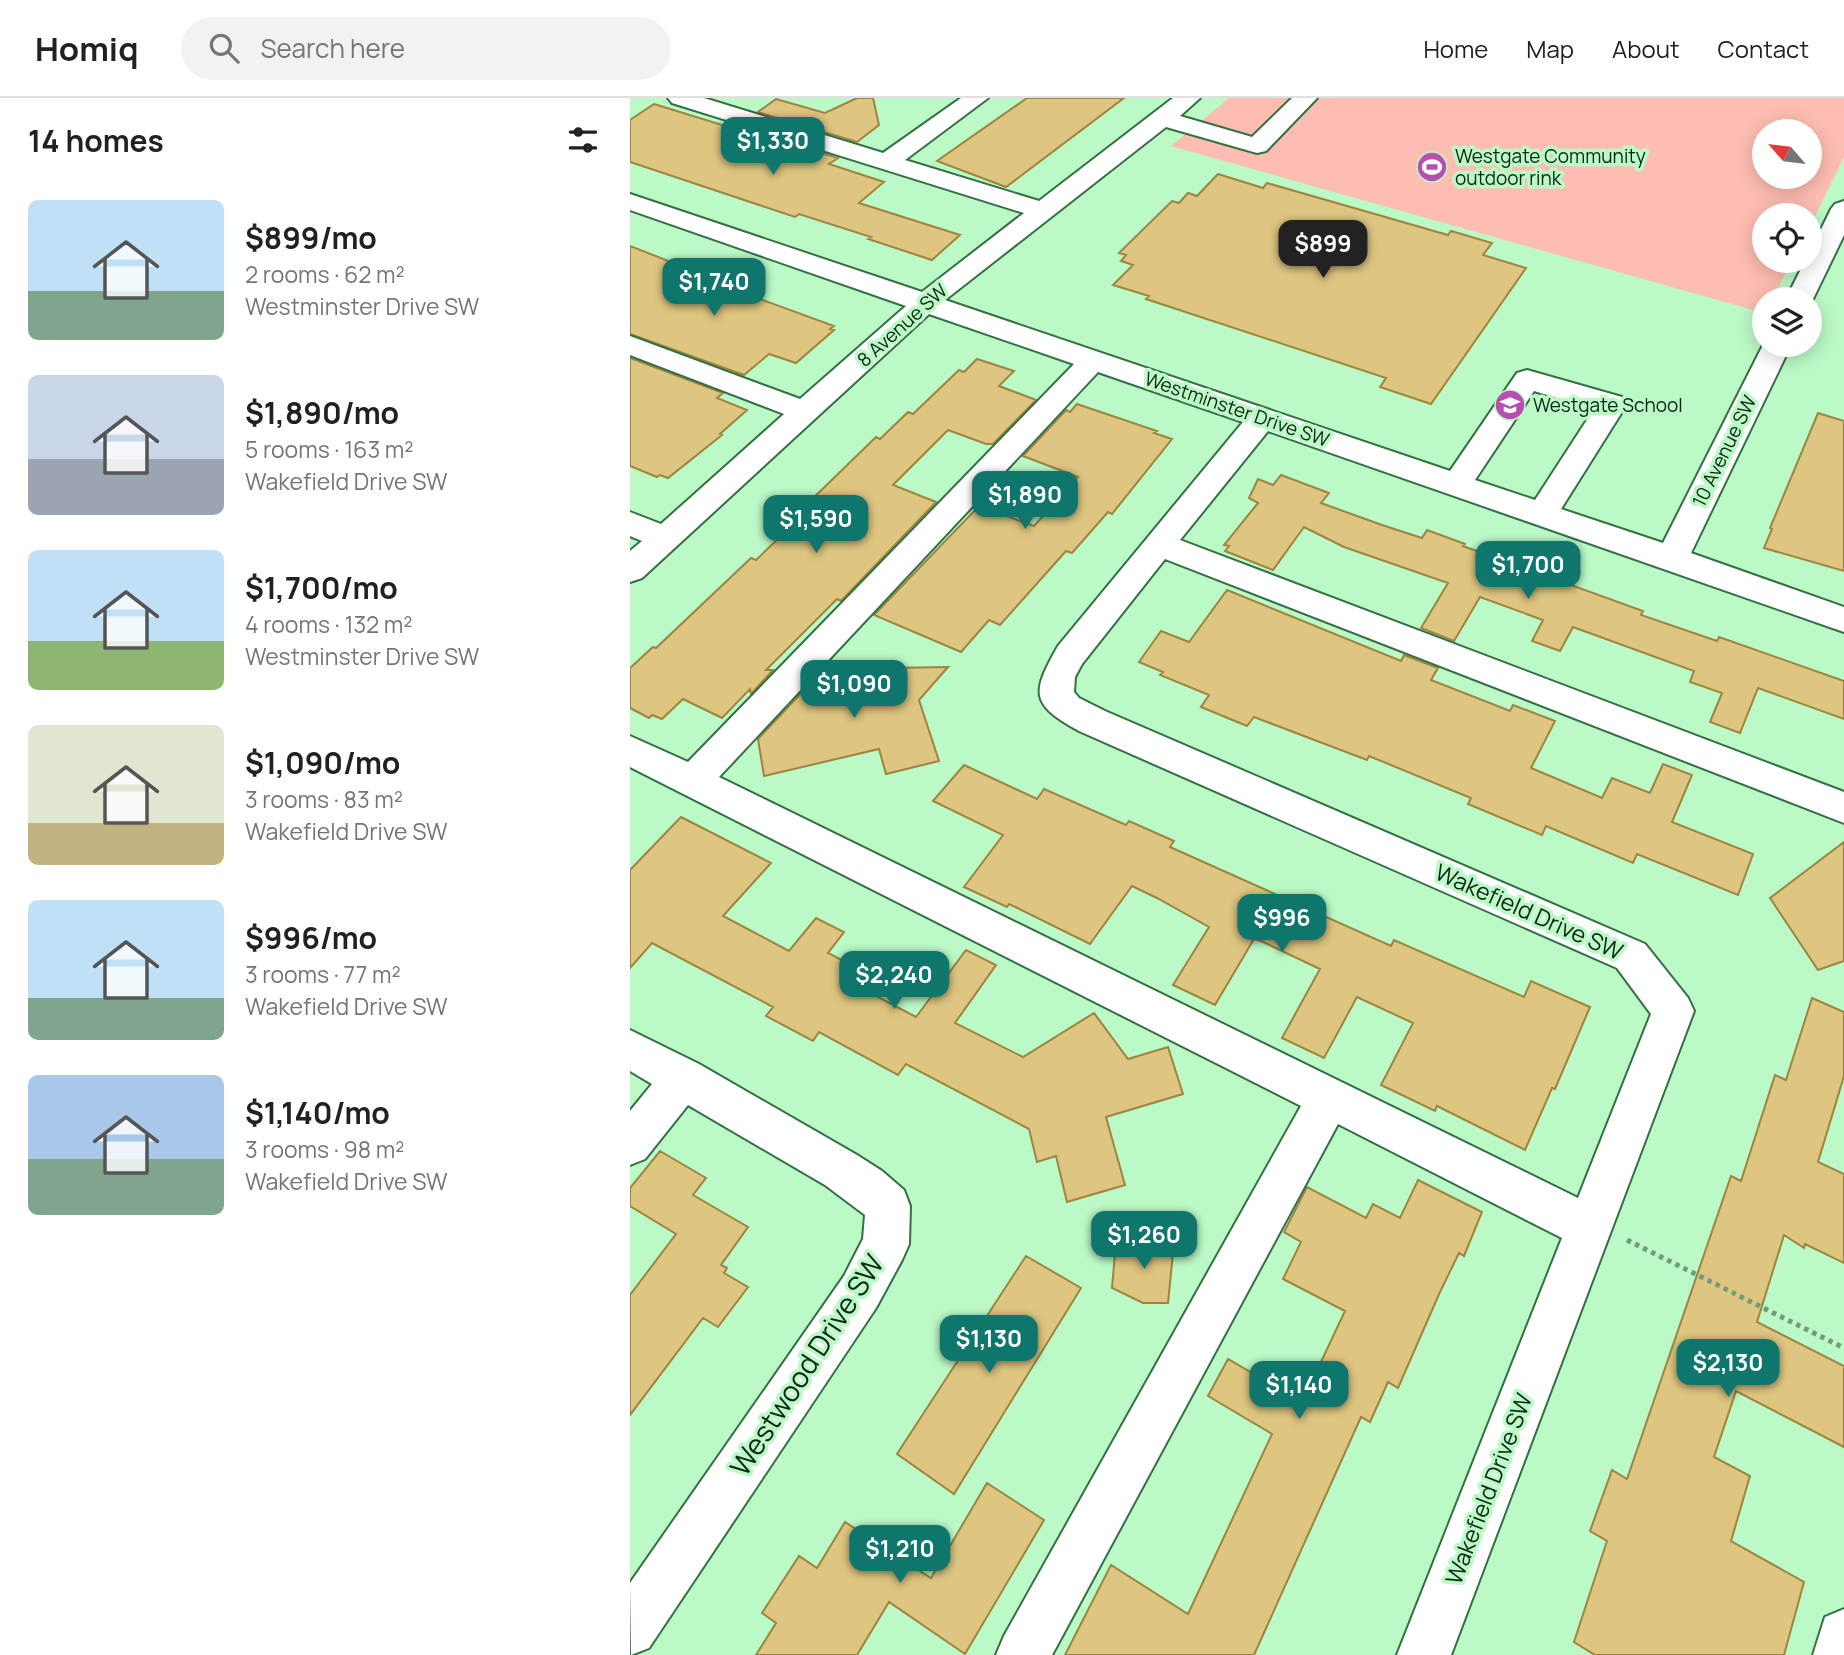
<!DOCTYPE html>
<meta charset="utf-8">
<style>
:root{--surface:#fff;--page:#f2f2f2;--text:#202124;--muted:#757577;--line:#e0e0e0;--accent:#0f766e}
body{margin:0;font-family:Manrope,sans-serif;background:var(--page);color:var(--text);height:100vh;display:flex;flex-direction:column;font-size:26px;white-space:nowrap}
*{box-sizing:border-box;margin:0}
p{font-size:23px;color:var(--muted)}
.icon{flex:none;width:38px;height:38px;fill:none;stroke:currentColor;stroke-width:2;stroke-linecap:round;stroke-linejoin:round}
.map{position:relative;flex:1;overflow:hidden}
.sheet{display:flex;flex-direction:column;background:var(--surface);width:630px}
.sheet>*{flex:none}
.needle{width:46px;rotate:298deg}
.tools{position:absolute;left:1122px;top:21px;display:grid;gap:14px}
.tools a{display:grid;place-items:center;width:70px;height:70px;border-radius:50%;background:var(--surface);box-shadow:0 4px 18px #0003;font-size:35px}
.price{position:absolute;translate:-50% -60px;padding:0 16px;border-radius:14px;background:var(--accent);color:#fff;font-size:23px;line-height:46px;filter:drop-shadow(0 2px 4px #0008)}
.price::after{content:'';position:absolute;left:50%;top:42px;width:21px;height:16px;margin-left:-10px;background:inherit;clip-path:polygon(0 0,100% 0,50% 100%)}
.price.on{background:#222;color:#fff}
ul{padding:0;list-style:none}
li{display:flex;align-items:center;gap:21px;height:175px;padding:0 28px}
li span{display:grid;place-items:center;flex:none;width:196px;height:140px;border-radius:10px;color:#555}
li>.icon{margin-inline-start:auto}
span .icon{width:84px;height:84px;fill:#fffc;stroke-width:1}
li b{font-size:30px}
h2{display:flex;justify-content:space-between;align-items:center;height:84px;padding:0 28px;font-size:30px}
header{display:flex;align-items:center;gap:42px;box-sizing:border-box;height:98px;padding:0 35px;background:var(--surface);border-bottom:2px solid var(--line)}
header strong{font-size:33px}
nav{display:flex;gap:38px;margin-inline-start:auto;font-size:24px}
.search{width:490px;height:63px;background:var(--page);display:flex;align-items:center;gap:18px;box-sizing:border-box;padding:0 24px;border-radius:38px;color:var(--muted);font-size:26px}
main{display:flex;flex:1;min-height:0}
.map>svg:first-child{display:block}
.green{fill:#fdbdb1;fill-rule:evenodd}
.building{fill:#dec580;stroke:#9c8540;stroke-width:2}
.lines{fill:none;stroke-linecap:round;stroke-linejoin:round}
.minor-casing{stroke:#356f44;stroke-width:4}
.path{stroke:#709d79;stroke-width:5;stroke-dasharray:4.5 4.5;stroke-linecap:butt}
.minor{fill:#fff;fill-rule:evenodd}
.labels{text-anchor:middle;stroke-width:7;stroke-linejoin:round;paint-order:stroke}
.far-poi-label{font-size:19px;fill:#0e2614;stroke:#bbf9c7;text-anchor:start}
.far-street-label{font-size:19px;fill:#0e2614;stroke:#bbf9c7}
.street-label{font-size:23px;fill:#0e2614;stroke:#bbf9c7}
.near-street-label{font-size:28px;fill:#0e2614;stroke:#bbf9c7}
</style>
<header>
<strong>Homiq</strong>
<div class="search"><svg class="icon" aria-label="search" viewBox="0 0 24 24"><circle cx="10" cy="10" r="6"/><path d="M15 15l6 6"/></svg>Search here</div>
<nav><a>Home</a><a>Map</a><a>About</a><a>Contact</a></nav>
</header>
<main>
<section class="sheet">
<h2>14 homes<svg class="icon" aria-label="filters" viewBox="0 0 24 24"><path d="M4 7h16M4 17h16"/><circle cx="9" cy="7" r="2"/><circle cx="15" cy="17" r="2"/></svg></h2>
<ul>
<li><span style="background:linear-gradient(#bfe0f5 65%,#7fa58c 0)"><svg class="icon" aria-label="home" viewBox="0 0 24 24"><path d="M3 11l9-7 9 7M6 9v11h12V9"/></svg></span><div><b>$899/mo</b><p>2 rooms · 62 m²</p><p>Westminster Drive SW</p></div></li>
<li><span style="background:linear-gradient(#c9d6e8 60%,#9aa5b1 0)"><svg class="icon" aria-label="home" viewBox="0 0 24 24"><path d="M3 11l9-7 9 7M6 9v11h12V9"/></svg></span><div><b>$1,890/mo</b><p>5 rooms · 163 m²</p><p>Wakefield Drive SW</p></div></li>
<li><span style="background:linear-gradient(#bfe0f5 65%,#8fb573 0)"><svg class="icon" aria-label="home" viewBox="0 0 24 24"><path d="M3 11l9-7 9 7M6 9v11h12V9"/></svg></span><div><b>$1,700/mo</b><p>4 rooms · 132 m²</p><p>Westminster Drive SW</p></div></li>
<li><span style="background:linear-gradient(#dfe7d0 70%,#c2b280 0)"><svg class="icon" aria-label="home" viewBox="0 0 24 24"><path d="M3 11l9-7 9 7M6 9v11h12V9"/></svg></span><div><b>$1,090/mo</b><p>3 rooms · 83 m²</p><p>Wakefield Drive SW</p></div></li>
<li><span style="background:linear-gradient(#bfe0f5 70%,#7fa58c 0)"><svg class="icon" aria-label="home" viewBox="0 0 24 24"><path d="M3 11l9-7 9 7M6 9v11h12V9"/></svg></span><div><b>$996/mo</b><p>3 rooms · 77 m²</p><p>Wakefield Drive SW</p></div></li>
<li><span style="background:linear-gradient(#a9c7e8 60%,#7fa58c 0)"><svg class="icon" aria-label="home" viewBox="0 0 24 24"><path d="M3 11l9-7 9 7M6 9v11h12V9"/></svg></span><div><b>$1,140/mo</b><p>3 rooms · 98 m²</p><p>Wakefield Drive SW</p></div></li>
</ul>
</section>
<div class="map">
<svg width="1214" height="1557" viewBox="0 0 1214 1557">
<rect width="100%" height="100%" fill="#bbf9c7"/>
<path class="green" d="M599 0H1214V59L1180 128V117H1134V163H1162L1142 201H1134V215L541 48ZM1134 33H1180V79H1134Z"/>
<path class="building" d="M227 0H243L249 27 227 44 128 14 146 1 195 15Z
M397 0H494L376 89 307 63Z
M24 6 105 31 109 29 208 60 199 66 254 84 229 105 330 137 302 162 238 141 241 139 169 116 165 119 0 64V22Z
M588 76 633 90 637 85 818 137 821 133 862 145 853 157 896 170 801 306 750 289 756 280 516 201 519 198 483 187 503 167 491 163 496 157 489 155 542 103 549 105 558 95 567 98Z
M0 148 110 191 108 193 204 228 200 231 204 232 166 265 139 256 114 277 0 236Z
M0 260 93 295 87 300 117 312 90 336 92 337 38 380 30 377 27 379 0 368Z
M347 261 384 273 369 288 406 302 363 346H356L318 332 263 387 306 404 211 503 207 501 136 572H143L121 596 120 591 92 620 53 601 32 621 22 617 19 620 0 610V570L23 549 26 550 121 460 126 462 179 411 174 409 246 339 250 341 278 314 283 316 329 272 334 274Z
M447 306 527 333 524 335 542 341 482 416 478 414 442 455 436 453 370 527 359 522 331 554 244 517 349 408 404 428 448 379 393 358 436 312 440 314Z
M1188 315 1214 323V473L1134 450 1142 431 1140 430Z
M651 377 699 395 691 405 752 427 792 440 797 432 835 446 833 448 1013 513 1011 517 1087 543 1089 539 1214 583V621L1128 590 1110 635 1080 624 1092 595 1060 584 1064 573 943 529 930 553 902 543 913 522 850 499 824 543 791 530 818 485 714 449 674 429 643 472 595 453 599 448 594 447 628 405 619 400 628 381 643 387Z
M597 492 771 563 774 557 808 570 801 582 880 613 883 607 925 623 901 670 972 700 982 680 1020 695 1033 666 1062 677 1042 724 1123 756 1108 797 1007 756 1003 765 916 728 912 737 838 706 841 700 739 658 737 662 624 619 617 628 571 609 579 597 530 577 533 574 509 564 531 533 559 544Z
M318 569 289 602 309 663 256 676 249 651 134 678 128 641 194 571Z
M334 667 407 701 414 691 496 727 499 723 544 743 540 749 761 848 764 842 894 899 901 883 960 909 925 991 922 990 895 1052 807 1008 805 1013 751 987 783 925 727 899 694 960 652 940 690 871 631 843 624 841 585 907 543 887 579 829 527 800 502 788 460 846 379 806 377 809 334 789 373 737 303 703Z
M51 719 141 765 93 818 159 853 186 820 214 834 198 855 235 874 225 887 286 919 336 852 366 867 325 925 393 959 464 915 498 961 538 949 553 996 476 1019 495 1087 437 1104 426 1058 407 1064 399 1031 276 966 268 977 189 934 183 943 136 918 143 909 22 845 0 870V772Z
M1214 744V863L1188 872 1140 800Z
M1182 900 1214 914V978L1188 1064 1214 1076V1165L1175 1146 1174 1150 1154 1137 1127 1224 1214 1268V1349L1106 1293 1084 1359 1120 1378 1101 1443 1174 1484 1154 1557H965L944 1544 977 1443 960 1433 982 1372 997 1381 1101 1078 1111 1083 1145 977 1156 982Z
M30 1053 76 1080 63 1097 118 1129 91 1167 97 1170 94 1175 118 1189 88 1229 73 1220 0 1317V1197L46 1136 0 1108V1090Z
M788 1082 852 1114 834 1158 829 1155 810 1194 768 1290 758 1284 740 1324 731 1319 624 1557H435L481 1467 558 1516 642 1336 578 1298 598 1261 672 1304 715 1213 653 1181 671 1144 654 1134 677 1089 736 1120 743 1106 770 1120Z
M486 1143 544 1145 538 1205H513L482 1190Z
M396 1158 451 1190 324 1396 267 1356Z
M357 1385 414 1422 335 1556 259 1504 227 1557H126L146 1525 132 1515 169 1458 187 1470 215 1424 301 1480Z"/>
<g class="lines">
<g class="minor-casing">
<path id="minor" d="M38 0H74L253 55 331 0H358L275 62 409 103 543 0H570L550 18 622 39 662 0H687L636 53 627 55 536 29 315 202 820 373 887 275 897 272 992 299 997 306 931 411 1033 445 1133 247H1161L1061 455 1214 509V534L638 333 550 442 1214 694V725L535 461 452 566 445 579 444 594 449 600 475 613 1015 846 1058 900 1064 913 821 1557H767L932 1140 708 1026 422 1557H366L374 1538 671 1008 0 669V638L58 664 444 266 299 216 12 480 0 484V453L12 443 0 438V414L31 426 154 316 0 257V238L170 301 276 208 0 112V96L292 194 394 115 42 5ZM468 274 613 324 428 548C402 594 399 606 449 633L987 870 1021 916 948 1100 89 679ZM904 293 964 311 905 402 845 382Z
M1214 103V137L1183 201 1180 206V201H1156L1175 163H1180V154L1201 111 1205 106Z
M0 932 69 966 227 1057 252 1073 274 1092 280 1108 279 1146 272 1162 246 1210 19 1550 1 1557 0 1485 214 1178 233 1141 235 1117 195 1087 58 1007 15 1061 0 1067V1013L22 986 0 973Z
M1214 1511V1557H1183L1195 1519Z"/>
</g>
<path class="path" d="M997 1142 1214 1250"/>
<use href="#minor" class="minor"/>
</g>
<defs>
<g id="stadium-disc" transform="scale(1.575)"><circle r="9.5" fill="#b84eb0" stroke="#bbf9c7"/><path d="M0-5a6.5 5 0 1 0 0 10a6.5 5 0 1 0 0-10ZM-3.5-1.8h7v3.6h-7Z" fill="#fff"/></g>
<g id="school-disc" transform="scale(1.575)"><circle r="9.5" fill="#b84eb0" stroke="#bbf9c7"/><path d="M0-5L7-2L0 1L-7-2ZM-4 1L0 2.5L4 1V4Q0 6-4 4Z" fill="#fff"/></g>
</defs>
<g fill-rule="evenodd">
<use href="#stadium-disc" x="802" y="69"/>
<use href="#school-disc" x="880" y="307"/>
</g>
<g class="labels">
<g class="far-poi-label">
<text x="825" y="65">Westgate Community<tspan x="825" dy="22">outdoor rink</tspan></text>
<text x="903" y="314">Westgate School</text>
</g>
<g class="far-street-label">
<text transform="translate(272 227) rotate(-42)" y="7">8 Avenue SW</text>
<text transform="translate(607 311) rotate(19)" y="7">Westminster Drive SW</text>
<text transform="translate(1094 353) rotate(-64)" y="7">10 Avenue SW</text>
</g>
<g class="street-label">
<text transform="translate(899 814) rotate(24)" y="8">Wakefield Drive SW</text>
<text transform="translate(859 1391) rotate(-69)" y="8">Wakefield Drive SW</text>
</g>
<g class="near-street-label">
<text transform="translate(177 1267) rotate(-57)" y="10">Westwood Drive SW</text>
</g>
</g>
</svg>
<div class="tools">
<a><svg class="needle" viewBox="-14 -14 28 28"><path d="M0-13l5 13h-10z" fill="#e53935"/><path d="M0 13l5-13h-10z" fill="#757577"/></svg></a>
<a><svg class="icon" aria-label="locate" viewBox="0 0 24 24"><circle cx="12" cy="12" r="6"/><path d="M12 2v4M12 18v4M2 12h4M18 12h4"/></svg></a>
<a><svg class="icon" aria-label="layers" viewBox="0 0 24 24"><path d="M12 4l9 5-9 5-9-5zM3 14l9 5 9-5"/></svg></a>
</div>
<b class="price" style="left:143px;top:79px">$1,330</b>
<b class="price on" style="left:693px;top:182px">$899</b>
<b class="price" style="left:84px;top:220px">$1,740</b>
<b class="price" style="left:395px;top:433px">$1,890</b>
<b class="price" style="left:186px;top:457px">$1,590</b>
<b class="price" style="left:898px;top:503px">$1,700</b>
<b class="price" style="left:224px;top:622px">$1,090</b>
<b class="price" style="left:652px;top:856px">$996</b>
<b class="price" style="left:264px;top:913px">$2,240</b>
<b class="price" style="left:514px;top:1173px">$1,260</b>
<b class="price" style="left:359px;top:1277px">$1,130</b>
<b class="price" style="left:1098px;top:1301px">$2,130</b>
<b class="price" style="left:669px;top:1323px">$1,140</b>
<b class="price" style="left:270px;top:1487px">$1,210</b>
</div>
</main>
